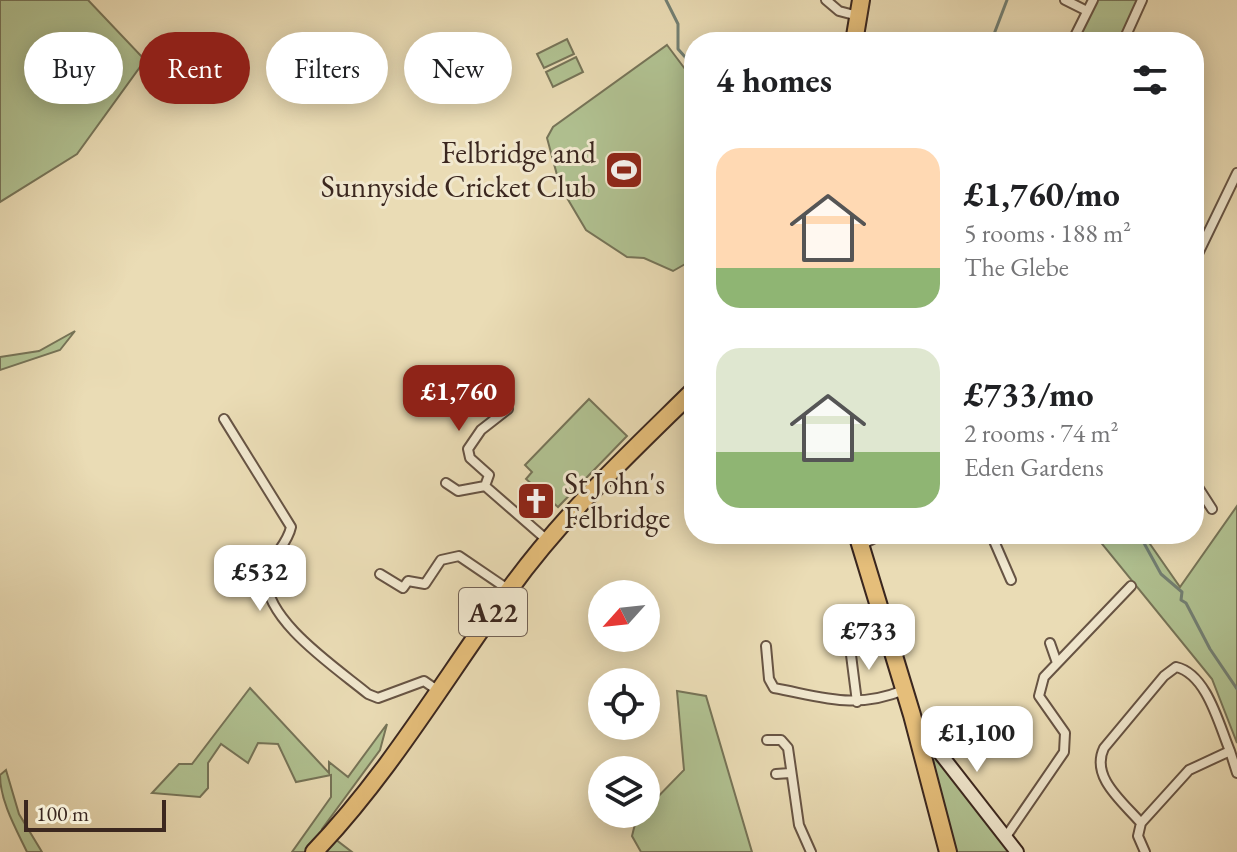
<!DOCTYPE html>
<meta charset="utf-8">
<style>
:root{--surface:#fff;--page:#f6f6f6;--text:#202124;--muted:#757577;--accent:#8f2418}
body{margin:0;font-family:"EB Garamond",serif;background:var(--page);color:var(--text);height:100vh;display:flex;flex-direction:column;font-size:30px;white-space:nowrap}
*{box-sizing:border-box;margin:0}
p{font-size:26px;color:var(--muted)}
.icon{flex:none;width:44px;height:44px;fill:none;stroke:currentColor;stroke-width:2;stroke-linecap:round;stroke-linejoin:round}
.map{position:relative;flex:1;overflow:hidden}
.side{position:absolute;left:684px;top:32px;width:520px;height:512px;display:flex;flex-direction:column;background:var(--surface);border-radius:32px;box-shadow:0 4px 20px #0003}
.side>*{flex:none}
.top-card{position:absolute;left:24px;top:32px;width:540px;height:72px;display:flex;gap:16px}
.needle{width:52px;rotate:243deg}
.fabs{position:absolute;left:588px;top:580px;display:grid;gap:16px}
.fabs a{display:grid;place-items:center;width:72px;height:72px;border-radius:50%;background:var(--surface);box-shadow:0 4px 20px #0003;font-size:40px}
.scale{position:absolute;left:24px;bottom:20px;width:142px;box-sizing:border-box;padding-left:8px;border:4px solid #3b271f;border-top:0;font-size:22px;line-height:28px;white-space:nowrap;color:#3b271f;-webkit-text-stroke:6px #f1e8cf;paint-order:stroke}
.price{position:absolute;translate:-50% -68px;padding:0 18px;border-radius:16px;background:#fff;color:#222;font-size:26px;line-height:52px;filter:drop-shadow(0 2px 4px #0008)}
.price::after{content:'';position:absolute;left:50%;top:48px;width:24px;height:18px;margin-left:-12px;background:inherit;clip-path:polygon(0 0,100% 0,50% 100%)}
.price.active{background:var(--accent);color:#fff}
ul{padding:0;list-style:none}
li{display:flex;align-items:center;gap:24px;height:200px;padding:0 32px}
li span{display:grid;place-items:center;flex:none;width:224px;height:160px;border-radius:24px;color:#555}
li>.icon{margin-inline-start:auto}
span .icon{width:96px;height:96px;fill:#fffc;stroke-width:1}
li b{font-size:34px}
h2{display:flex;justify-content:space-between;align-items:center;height:96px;padding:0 32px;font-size:34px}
.chip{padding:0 28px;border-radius:36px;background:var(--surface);box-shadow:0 4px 20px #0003;font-size:28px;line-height:72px}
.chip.active{background:var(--accent);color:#fff}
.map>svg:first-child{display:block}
.green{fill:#b1c292;stroke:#767458;stroke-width:2}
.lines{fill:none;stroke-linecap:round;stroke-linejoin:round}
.stream{stroke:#738074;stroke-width:3}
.street-casing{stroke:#675444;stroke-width:12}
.secondary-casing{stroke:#3b271f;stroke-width:16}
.highway-casing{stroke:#3b271f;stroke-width:20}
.street{stroke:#f1e8cf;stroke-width:8}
.secondary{stroke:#f1e8cf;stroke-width:12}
.highway{stroke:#e5be7a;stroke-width:16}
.labels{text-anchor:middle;stroke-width:6;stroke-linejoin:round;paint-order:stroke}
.shield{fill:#f1e8cf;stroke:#726154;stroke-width:2}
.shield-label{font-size:28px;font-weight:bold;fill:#3b271f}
.poi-label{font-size:30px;fill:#3b271f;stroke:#f1e8cf;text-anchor:end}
</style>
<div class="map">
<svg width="1237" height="852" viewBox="0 0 1237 852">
<rect width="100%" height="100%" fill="#eadcb5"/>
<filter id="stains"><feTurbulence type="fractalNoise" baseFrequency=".0025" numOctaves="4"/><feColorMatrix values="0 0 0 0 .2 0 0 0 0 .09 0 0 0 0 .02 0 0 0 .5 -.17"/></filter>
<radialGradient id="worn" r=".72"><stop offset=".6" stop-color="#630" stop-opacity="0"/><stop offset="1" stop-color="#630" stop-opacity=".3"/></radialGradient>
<path class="green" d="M0 0H88L145 60 77 154 0 202Z
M1097 0H1140L1120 42H1077Z
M567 39 574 54 544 68 537 54Z
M667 45 694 81V259L673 271 644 258 627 257 586 230 560 186 547 138 553 127Z
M576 57 583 72 553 87 546 72Z
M75 331 60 350 0 370V357L39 351Z
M589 399 627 436 558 507 526 479 532 472 525 465Z
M1237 506V743L1212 679 1098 539 1104 534H1143L1180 587Z
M250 688 329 773V762L348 777 387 724 380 750 322 829 352 852H292L331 797V775L296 782 278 744 258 743 248 763 221 744 208 763V788L200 797 152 793 179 764H192Z
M677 691 706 696 752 852H641L632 836 636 820 646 814V809L684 770Z
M933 753 1010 852H954L930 755Z
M6 770 19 814 42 852H27C16 829 0 801 0 775Z"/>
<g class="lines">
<path class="stream" d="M666 0 678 24V49L694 67
M991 42 1007 0
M1139 534 1161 574 1182 592 1181 600 1186 603 1210 649 1237 689"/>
<g class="street-casing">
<path id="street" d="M826 0 839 11 858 16
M1065 0 1087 11
M1072 42 1093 0
M1123 42 1142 0
M1194 262 1237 173
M224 419 291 527C287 546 270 556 267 576 262 619 338 669 368 694L378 698 424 681 437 690
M1194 481 1212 509
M446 483 458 491 485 486 547 540
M485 486 489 475 470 458 468 449 481 430 508 409
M991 534 1011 580
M861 545 883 534
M380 574 403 588 408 581 425 584 441 560 459 556 509 590
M1050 643 1057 663
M766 646 769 679 774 688C823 697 855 710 904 690
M850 647 857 702
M767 740H781L788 748 799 825 811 852
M776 774 790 773
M1141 823C1123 802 1090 777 1104 748L1164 676 1176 667C1207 674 1219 725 1230 751
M1005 838 1064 752 1065 733 1039 696 1044 677 1131 586
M1145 852 1138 836 1141 823 1189 770 1230 751 1237 773"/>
</g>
<g class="secondary-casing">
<path id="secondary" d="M919 741 932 743 1017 852"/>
</g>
<g class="highway-casing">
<path id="highway" d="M854 42 861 0
M857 534 912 715 948 852
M314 852C389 774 445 678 509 590 563 515 629 454 694 390"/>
</g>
<use href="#street" class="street"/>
<use href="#secondary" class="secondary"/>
<use href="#highway" class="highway"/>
</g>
<defs>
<g id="stadium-square" transform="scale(2)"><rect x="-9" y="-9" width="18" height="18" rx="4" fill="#8f2418" stroke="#f1e8cf"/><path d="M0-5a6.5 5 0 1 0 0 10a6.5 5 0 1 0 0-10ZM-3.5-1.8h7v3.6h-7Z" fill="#fff"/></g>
<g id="church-square" transform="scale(2)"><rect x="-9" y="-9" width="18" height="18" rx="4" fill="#8f2418" stroke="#f1e8cf"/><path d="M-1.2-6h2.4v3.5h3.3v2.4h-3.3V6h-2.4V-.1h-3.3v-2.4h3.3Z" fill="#fff"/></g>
</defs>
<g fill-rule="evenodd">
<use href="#stadium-square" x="624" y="170"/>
<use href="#church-square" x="536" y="501"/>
</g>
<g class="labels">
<rect class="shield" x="459" y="588" width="68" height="48" rx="6"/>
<g class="shield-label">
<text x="493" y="622">A22</text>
</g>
<g class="poi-label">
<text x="596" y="163">Felbridge and<tspan x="596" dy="34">Sunnyside Cricket Club</tspan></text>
<text x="564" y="494" text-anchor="start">St John's<tspan x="564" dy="34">Felbridge</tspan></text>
</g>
</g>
<rect width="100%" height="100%" filter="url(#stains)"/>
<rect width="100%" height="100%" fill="url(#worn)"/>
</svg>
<div class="fabs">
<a><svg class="needle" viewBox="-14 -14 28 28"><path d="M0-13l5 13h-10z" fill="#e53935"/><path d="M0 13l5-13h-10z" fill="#757577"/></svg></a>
<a><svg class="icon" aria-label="locate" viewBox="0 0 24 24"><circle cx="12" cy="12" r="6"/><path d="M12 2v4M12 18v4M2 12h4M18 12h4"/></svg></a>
<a><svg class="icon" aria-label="layers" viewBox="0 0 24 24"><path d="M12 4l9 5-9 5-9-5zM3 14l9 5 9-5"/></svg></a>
</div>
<div class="scale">100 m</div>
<b class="price active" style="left:459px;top:433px">£1,760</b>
<b class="price" style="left:260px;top:613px">£532</b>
<b class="price" style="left:869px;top:672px">£733</b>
<b class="price" style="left:977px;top:774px">£1,100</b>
<div class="top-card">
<a class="chip">Buy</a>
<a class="chip active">Rent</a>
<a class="chip">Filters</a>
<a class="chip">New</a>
</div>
<section class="side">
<h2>4 homes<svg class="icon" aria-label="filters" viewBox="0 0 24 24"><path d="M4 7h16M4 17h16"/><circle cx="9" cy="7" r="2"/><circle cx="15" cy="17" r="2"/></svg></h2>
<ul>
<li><span style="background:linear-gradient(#ffd9b3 75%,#8fb573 0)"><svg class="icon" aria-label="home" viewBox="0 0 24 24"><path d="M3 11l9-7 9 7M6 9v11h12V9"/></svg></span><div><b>£1,760/mo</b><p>5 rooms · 188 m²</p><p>The Glebe</p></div></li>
<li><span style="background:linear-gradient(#dfe7d0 65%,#8fb573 0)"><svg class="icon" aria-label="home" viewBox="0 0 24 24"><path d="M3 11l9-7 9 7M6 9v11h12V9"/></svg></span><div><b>£733/mo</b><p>2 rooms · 74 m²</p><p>Eden Gardens</p></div></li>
</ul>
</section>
</div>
